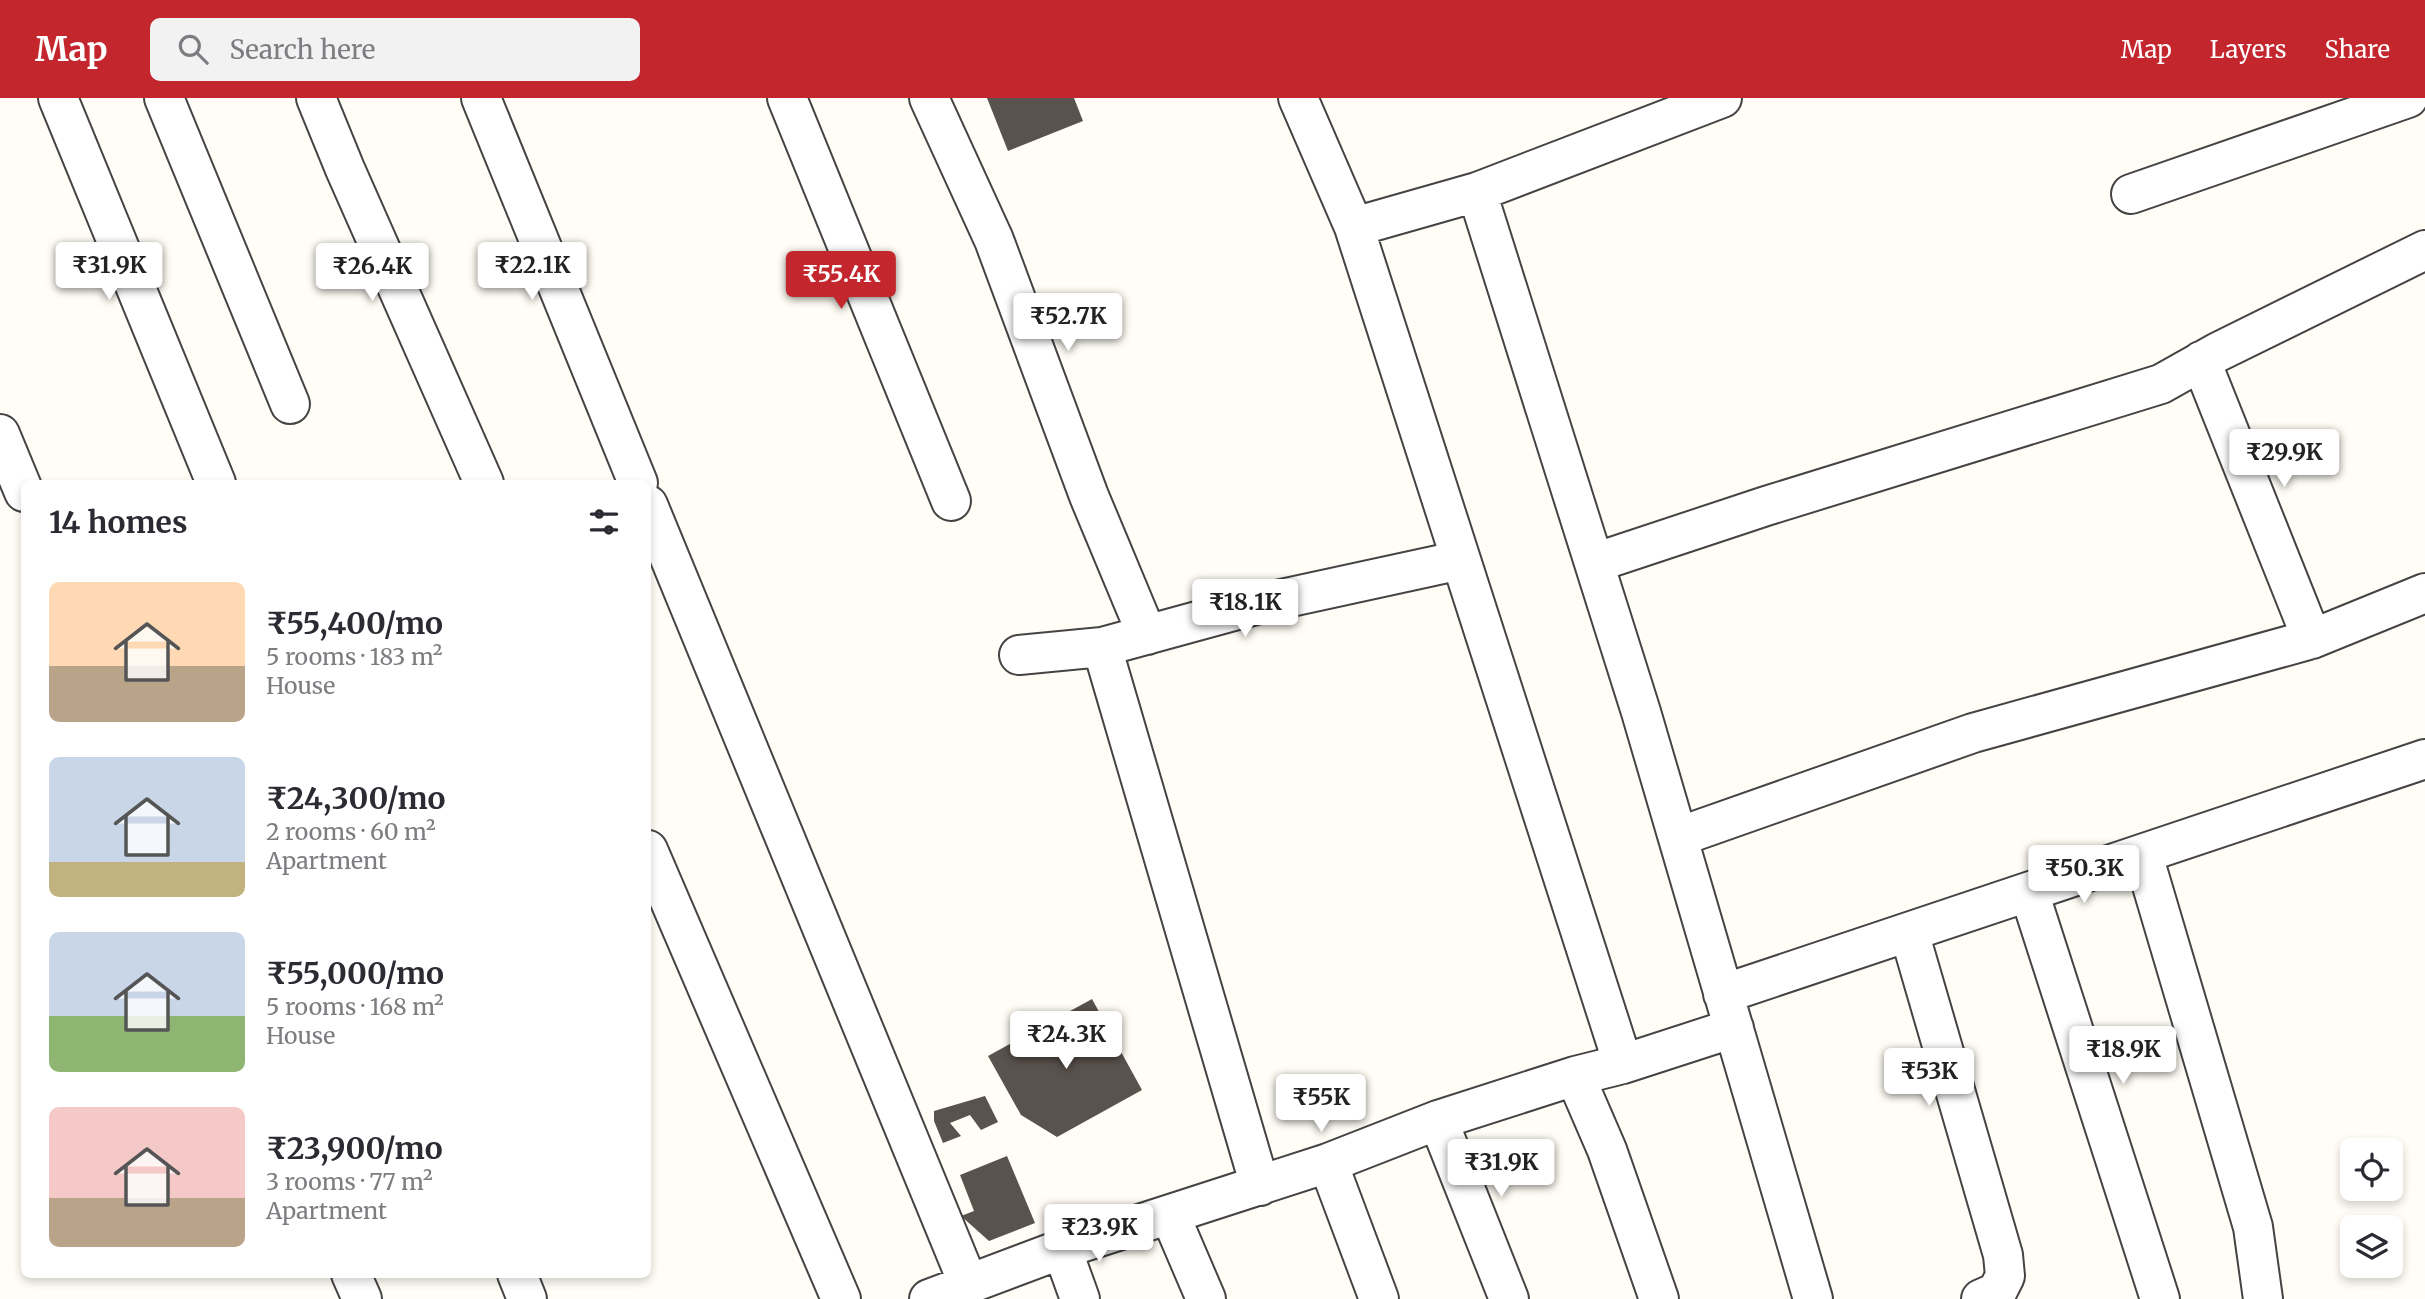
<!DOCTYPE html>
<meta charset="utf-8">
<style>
:root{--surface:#fff;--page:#f2f2f3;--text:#2b2b33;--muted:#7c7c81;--accent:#c4262e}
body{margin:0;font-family:Merriweather,serif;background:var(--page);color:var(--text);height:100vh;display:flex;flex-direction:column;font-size:26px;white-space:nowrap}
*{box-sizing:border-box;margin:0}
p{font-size:23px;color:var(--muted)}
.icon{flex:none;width:38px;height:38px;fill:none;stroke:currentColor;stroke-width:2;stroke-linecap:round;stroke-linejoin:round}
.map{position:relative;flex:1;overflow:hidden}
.details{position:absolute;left:21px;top:382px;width:630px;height:798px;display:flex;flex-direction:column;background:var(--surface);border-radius:10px;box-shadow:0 4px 10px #0003}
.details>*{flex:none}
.controls{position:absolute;left:2340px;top:1040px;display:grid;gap:14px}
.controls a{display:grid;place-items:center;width:63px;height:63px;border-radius:10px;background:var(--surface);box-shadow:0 4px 10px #0003;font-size:35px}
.price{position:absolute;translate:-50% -60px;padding:0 16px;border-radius:7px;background:#fff;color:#222;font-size:23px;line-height:46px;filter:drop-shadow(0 2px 4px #0008)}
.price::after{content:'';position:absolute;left:50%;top:42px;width:21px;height:16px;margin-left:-10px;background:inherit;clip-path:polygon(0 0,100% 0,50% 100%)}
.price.current{background:var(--accent);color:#fff}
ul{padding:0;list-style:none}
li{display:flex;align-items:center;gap:21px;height:175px;padding:0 28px}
li span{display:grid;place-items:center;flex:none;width:196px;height:140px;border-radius:10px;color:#555}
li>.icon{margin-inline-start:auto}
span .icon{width:84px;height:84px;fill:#fffc;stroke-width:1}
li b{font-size:30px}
h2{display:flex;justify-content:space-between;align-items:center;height:84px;padding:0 28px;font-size:30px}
header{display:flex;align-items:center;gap:42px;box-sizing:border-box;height:98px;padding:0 35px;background:var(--accent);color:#fff}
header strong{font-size:33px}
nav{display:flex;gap:38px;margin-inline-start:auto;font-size:24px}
.search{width:490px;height:63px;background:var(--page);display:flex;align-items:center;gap:18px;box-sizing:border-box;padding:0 24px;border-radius:10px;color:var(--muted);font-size:26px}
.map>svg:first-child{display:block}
.building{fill:#5a524d}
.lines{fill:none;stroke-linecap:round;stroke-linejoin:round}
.minor-casing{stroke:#444;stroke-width:42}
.minor{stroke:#fff;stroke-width:38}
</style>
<header>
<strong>Map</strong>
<div class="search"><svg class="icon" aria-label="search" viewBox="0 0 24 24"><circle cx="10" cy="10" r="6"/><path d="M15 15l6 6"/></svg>Search here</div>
<nav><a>Map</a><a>Layers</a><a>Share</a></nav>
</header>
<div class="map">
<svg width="2425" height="1201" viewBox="0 0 2425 1201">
<rect width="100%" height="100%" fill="#fffdf5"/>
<path class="building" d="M987 0H1074L1083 23 1008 53Z
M1092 901 1142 992 1057 1039 1021 1017 988 958Z
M985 998 998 1024 981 1032 970 1017 950 1025 961 1038 943 1045 934 1023V1013Z
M1007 1058 1035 1125 989 1143 961 1118 974 1113 960 1077Z"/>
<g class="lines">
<g class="minor-casing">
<path id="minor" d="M58 0 216 385
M164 0 290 306
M316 0 345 71 484 385
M481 0 638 385
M787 0 951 403
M929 0 994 142 1089 398 1147 537
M1298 0 1354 129 1477 94 1641 614 1813 1201
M1477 94 1722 0
M2131 96 2408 0
M1354 129 1623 966
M2201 263 2312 541
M0 336 24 394
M648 407 968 1185
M1594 465 1766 408 2161 286 2218 254 2425 152
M1102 549 1260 1088
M1019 557 1102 549 1263 505 1461 462
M1678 739 1973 635 2312 541 2425 495
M648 752 841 1201
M2143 757 2253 1129 2263 1201
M2029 794 2160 1201
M1909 834 2003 1157 2005 1178 1997 1194 1981 1201
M1723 896 2425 661
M1575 978 1607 1052 1659 1201
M1438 1022 1509 1201
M1328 1065 1379 1201
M1170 1117 1206 1201
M1062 1151 1080 1201
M351 1176 362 1201
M517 1176 527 1201
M929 1201 1062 1151 1328 1065 1438 1022 1575 978 1623 966 1734 930"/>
</g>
<use href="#minor" class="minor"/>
</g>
</svg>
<div class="controls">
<a><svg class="icon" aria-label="locate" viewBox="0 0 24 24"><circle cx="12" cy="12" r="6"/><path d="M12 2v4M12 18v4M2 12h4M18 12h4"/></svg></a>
<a><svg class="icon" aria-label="layers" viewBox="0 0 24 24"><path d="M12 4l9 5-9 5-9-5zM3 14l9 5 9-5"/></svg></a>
</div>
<b class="price" style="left:109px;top:204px">₹31.9K</b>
<b class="price" style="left:532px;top:204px">₹22.1K</b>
<b class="price" style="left:372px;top:205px">₹26.4K</b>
<b class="price current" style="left:841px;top:213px">₹55.4K</b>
<b class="price" style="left:1068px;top:255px">₹52.7K</b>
<b class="price" style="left:2284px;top:391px">₹29.9K</b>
<b class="price" style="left:1245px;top:541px">₹18.1K</b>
<b class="price" style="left:2084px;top:807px">₹50.3K</b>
<b class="price" style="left:1066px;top:973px">₹24.3K</b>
<b class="price" style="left:2123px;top:988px">₹18.9K</b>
<b class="price" style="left:1929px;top:1010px">₹53K</b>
<b class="price" style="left:1321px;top:1036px">₹55K</b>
<b class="price" style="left:1501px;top:1101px">₹31.9K</b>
<b class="price" style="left:1099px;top:1166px">₹23.9K</b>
<section class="details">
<h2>14 homes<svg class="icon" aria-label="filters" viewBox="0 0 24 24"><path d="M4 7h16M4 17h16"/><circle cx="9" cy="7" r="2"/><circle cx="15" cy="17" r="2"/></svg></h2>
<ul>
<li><span style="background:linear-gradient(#ffd9b3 60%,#b9a48a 0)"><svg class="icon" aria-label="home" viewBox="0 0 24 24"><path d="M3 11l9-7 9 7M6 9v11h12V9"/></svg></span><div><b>₹55,400/mo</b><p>5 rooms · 183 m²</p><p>House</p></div></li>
<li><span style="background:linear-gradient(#c9d6e8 75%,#c2b280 0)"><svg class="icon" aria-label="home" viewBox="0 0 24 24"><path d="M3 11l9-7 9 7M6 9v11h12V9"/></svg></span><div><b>₹24,300/mo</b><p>2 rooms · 60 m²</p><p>Apartment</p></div></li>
<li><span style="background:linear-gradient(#c9d6e8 60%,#8fb573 0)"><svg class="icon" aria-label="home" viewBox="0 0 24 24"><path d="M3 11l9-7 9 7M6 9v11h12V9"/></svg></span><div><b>₹55,000/mo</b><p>5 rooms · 168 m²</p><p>House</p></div></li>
<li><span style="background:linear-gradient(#f6c9c9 65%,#b9a48a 0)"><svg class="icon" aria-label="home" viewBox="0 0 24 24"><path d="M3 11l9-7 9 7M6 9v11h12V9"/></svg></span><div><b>₹23,900/mo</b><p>3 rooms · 77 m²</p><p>Apartment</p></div></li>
</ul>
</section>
</div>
